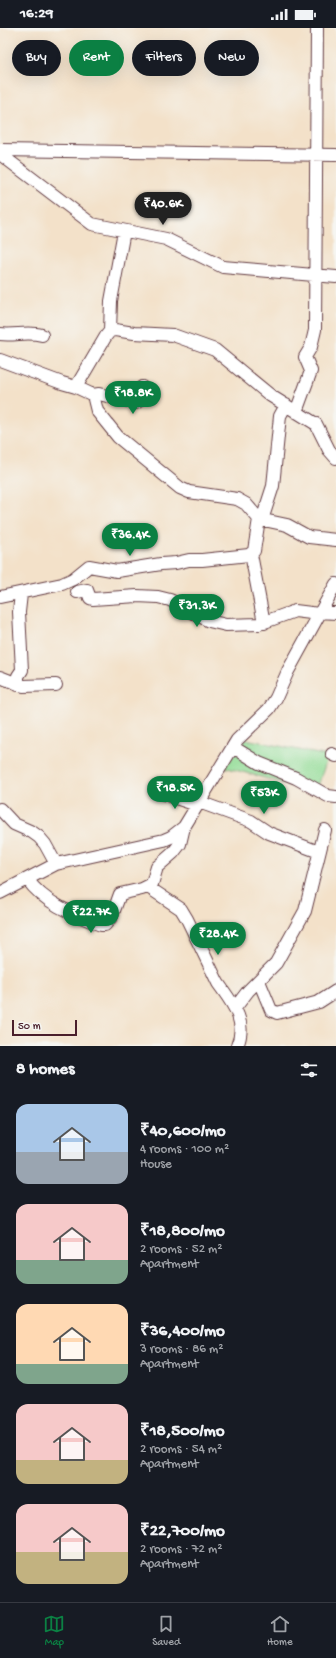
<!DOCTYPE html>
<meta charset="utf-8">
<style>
:root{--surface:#171b24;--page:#242831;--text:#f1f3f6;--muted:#9ea1a6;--line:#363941;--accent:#0b8043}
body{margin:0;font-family:"Gochi Hand",sans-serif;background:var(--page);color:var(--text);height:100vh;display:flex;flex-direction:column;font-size:15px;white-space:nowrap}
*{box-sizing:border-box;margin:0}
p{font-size:13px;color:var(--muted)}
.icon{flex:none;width:22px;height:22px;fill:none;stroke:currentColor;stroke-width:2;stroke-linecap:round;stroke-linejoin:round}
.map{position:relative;height:1018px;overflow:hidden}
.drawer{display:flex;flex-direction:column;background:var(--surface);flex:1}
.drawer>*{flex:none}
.banner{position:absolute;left:12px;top:12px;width:312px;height:36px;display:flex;gap:8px}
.scale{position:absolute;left:12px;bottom:10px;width:65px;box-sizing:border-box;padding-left:4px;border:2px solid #4a1f2b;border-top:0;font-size:11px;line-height:14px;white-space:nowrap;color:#4a1f2b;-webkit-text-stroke:3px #f6f6f2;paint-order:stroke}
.price{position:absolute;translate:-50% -34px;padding:0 9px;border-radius:14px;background:var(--accent);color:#fff;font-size:13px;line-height:26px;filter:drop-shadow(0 1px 2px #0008)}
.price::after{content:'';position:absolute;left:50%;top:24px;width:12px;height:9px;margin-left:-6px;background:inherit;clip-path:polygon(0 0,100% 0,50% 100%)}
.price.current{background:#222;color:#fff}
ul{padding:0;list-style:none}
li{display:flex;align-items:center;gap:12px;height:100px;padding:0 16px}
li span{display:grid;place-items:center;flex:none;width:112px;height:80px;border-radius:12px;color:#555}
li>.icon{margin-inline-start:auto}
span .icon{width:48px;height:48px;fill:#fffc;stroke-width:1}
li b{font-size:17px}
h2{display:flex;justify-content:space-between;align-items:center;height:48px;padding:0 16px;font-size:17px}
.chip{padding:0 14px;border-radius:18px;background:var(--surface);box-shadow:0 4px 16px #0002;font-size:14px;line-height:36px}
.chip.current{background:var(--accent);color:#fff}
.status{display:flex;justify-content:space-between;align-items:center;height:28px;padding:0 20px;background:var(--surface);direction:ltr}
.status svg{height:11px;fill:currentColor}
.tab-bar{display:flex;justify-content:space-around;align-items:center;height:56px;border-top:1px solid var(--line);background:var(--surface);font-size:11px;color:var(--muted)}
.tab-bar a{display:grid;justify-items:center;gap:2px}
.tab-bar .current{color:var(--accent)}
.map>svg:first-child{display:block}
.green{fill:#94dd98;stroke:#6f7e62}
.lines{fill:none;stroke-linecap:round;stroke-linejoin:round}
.minor-casing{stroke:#633c43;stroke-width:14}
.minor{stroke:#fff;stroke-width:12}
</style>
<div class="status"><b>16:29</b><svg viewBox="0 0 49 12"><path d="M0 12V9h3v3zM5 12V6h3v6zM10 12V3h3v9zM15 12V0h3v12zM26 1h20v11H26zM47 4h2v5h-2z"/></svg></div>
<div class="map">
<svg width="336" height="1018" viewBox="0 0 336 1018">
<rect width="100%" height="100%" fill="#f6f6f2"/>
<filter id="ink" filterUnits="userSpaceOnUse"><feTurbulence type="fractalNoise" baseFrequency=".025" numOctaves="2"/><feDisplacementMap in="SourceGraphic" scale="8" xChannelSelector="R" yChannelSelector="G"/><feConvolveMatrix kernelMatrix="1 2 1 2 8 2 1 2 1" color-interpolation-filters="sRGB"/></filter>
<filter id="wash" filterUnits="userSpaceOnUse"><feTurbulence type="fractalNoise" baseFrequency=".012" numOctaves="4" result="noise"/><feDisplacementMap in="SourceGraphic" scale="16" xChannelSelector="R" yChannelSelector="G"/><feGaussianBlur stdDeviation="0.9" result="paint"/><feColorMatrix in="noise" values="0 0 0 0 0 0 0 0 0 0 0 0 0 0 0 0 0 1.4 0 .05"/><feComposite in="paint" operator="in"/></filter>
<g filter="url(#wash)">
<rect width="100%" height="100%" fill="#f3e1c9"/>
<path class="green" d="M246 711 328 728 316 764 224 739Z"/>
</g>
<g filter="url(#ink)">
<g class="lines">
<g class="minor-casing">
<path id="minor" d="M0 122 336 127
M0 126 92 196 166 211 223 239 336 249
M110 303 111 273 124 203
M0 306C15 308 27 303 42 307
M0 332 62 355 76 359 106 308 110 303 115 302 134 305 173 307 215 322 271 368 316 396 329 422 336 430
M76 359 93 367 97 383 118 409 180 460 189 464 237 471 246 476 259 491 287 497 309 509 336 512
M93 367 99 366 136 375 140 372 142 359
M296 384 311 343 305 329 311 319 315 302 317 0
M262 492 273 458 280 388 286 377
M251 526 264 595
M77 564 87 562 90 570 93 571 137 568 158 569 170 572 209 593 226 597 259 596 295 583 319 586
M0 569 62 556 73 551 89 538 117 543 161 536 176 535 189 532H202L249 527 254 523 259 491
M320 584 336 585
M0 649 23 658 56 657
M18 657V648L22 642 19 584 21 566
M233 719 259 735 296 750 328 768 336 769
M332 726 336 728
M161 765 197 777
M199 774 251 793 269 805 319 824
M0 781 14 796 32 804 39 809 45 816 56 836
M27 851C45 876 73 886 101 897H105L112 888 120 866 142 861 152 856 157 839 173 825 180 816 184 799
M148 859 181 881 187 891 218 955C232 975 248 993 237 1018
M0 865 56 836 164 812 171 809 184 799 237 712 269 681 276 670 288 643 336 556
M259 953 271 982 277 985 319 974 336 963
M235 980 248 963 276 935 305 883 325 802"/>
</g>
<use href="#minor" class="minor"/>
</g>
</g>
</svg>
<div class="scale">50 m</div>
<b class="price current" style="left:163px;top:198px">₹40.6K</b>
<b class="price" style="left:133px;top:387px">₹18.8K</b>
<b class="price" style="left:130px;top:529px">₹36.4K</b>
<b class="price" style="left:197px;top:600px">₹31.3K</b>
<b class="price" style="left:175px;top:782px">₹18.5K</b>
<b class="price" style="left:264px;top:787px">₹53K</b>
<b class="price" style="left:91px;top:906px">₹22.7K</b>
<b class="price" style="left:218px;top:928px">₹28.4K</b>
<div class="banner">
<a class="chip">Buy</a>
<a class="chip current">Rent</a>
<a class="chip">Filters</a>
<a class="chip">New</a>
</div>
</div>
<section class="drawer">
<h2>8 homes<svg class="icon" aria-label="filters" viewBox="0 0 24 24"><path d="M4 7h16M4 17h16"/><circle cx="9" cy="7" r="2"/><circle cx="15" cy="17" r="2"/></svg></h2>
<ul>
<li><span style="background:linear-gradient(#a9c7e8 60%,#9aa5b1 0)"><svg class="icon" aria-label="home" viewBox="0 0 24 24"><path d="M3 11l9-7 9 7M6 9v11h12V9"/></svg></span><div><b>₹40,600/mo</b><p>4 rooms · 100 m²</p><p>House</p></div></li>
<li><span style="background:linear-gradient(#f6c9c9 70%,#7fa58c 0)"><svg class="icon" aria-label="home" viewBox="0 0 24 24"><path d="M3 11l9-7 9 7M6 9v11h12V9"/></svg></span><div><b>₹18,800/mo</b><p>2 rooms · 52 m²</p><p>Apartment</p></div></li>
<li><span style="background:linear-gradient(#ffd9b3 75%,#7fa58c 0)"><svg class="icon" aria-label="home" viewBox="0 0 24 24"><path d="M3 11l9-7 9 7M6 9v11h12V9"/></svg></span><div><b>₹36,400/mo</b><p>3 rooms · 86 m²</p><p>Apartment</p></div></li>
<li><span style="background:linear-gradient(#f6c9c9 70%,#c2b280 0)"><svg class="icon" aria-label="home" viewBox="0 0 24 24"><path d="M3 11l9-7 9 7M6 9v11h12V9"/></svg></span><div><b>₹18,500/mo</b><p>2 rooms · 54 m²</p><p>Apartment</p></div></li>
<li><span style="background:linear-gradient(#f6c9c9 60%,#c2b280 0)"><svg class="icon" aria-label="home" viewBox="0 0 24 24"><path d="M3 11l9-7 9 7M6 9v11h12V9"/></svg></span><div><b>₹22,700/mo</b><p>2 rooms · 72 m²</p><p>Apartment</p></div></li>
</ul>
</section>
<nav class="tab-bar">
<a class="current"><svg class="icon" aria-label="map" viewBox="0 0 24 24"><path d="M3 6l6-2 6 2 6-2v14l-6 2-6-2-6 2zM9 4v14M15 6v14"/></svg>Map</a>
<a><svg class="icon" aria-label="saved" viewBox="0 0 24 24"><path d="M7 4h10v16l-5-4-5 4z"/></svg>Saved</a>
<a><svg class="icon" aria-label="home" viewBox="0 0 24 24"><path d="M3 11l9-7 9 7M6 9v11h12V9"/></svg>Home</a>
</nav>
